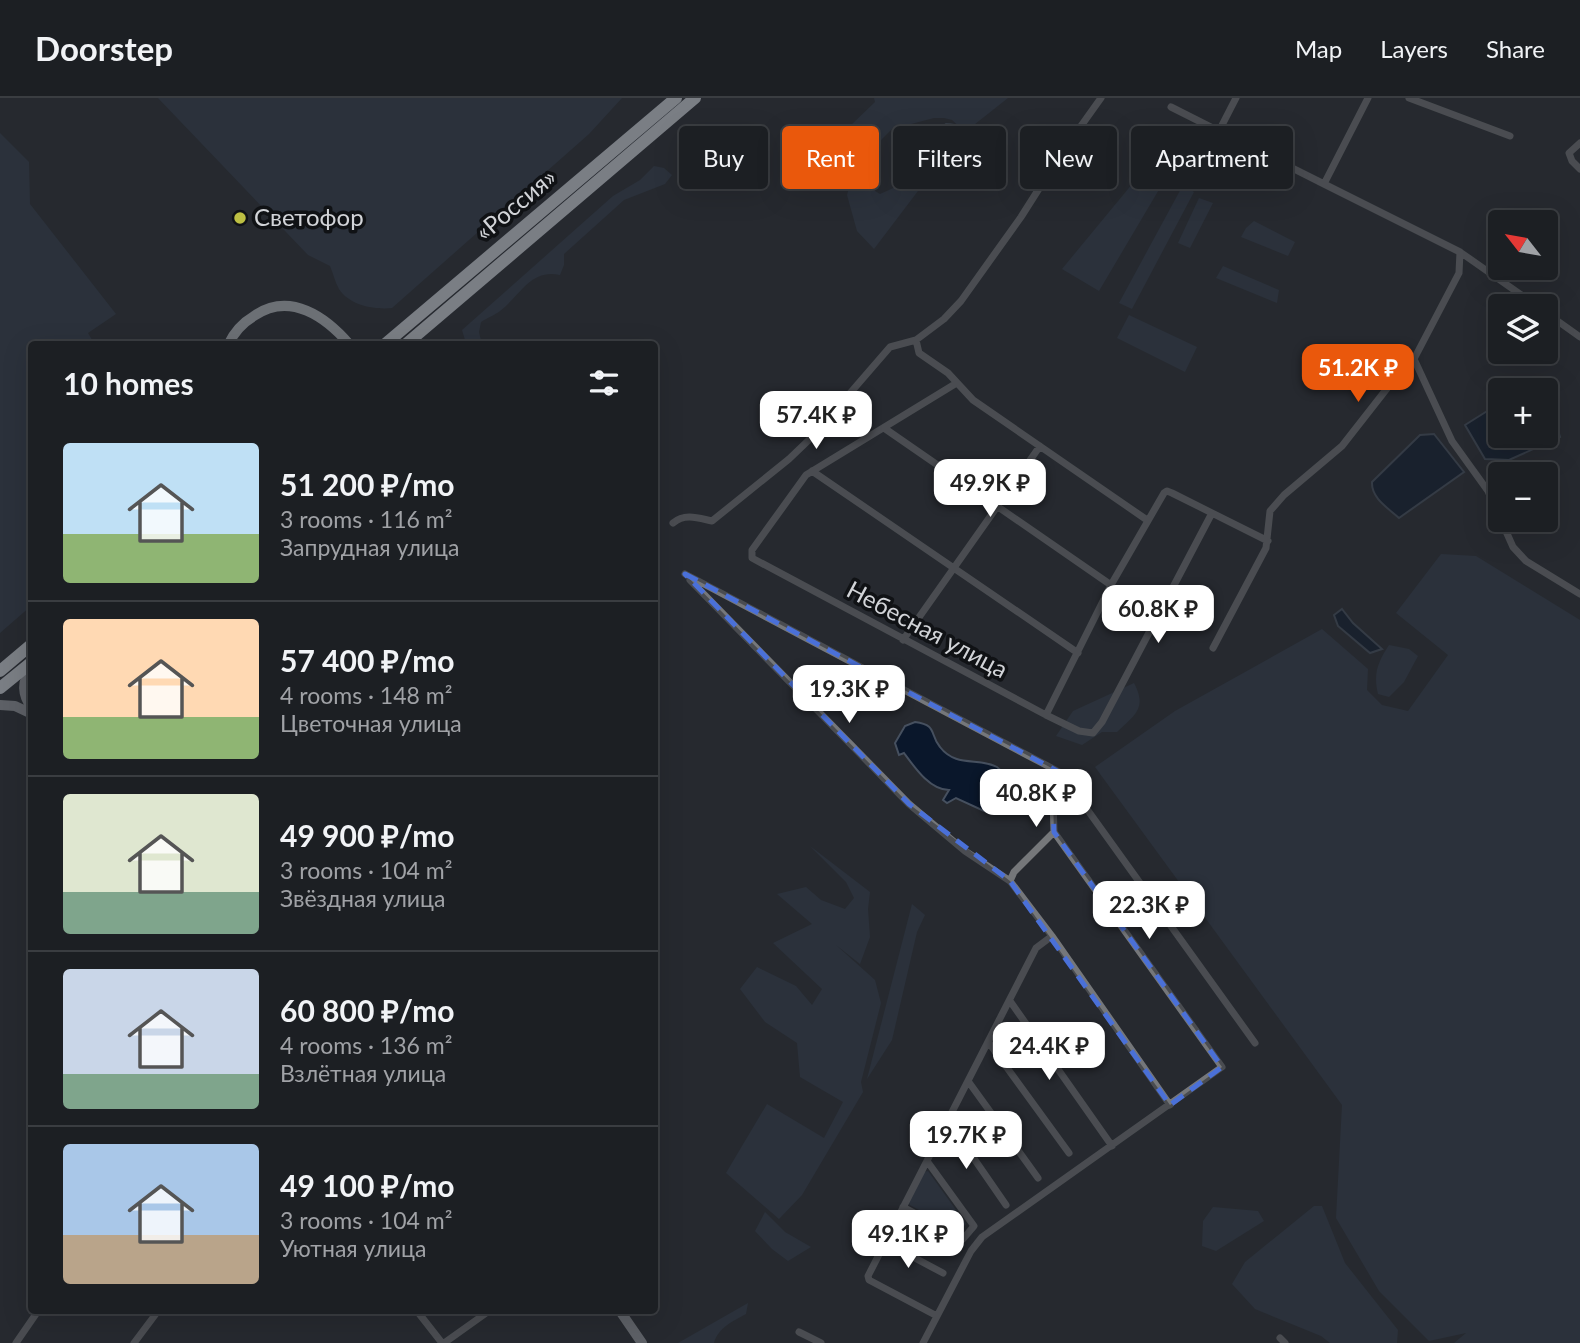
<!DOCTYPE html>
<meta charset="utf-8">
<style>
:root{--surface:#1c1f23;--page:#25272b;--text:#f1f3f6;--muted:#a0a2a6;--line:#3a3d41;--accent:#ea580c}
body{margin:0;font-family:Lato,sans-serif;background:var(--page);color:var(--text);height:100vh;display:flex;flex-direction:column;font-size:26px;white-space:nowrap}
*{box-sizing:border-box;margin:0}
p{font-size:23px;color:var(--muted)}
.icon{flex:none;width:38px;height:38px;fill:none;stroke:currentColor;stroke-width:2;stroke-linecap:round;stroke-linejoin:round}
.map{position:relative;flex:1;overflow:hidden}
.panel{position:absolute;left:28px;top:243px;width:630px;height:973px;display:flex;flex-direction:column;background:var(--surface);border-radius:7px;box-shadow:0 7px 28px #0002,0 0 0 2px var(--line)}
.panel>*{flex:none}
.guide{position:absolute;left:679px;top:28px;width:665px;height:63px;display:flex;gap:14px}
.needle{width:46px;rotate:301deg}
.buttons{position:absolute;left:1488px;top:112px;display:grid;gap:14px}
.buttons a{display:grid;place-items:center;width:70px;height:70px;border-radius:7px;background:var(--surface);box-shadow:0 7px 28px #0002,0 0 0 2px var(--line);font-size:35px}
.price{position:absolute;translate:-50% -60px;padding:0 16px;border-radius:14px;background:#fff;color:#222;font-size:23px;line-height:46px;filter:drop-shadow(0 2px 4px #0008)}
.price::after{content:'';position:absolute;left:50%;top:42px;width:21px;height:16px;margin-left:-10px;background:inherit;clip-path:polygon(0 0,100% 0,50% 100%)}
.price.current{background:var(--accent);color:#fff}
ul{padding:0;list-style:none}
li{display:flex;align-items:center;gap:21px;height:175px;padding:0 35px}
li+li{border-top:2px solid var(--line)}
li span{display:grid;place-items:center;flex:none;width:196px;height:140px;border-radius:7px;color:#555}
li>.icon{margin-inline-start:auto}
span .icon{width:84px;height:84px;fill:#fffc;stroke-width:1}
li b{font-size:30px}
h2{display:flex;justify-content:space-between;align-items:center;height:84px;padding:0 35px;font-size:30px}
.pill{padding:0 24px;border-radius:7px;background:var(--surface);box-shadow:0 7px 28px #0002,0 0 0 2px var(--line);font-size:24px;line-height:63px}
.pill.current{background:var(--accent);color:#fff}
header{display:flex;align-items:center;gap:42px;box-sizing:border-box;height:98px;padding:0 35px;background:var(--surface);border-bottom:2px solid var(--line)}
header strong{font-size:33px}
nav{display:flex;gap:38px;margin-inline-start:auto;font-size:24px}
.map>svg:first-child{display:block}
.green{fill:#313a4a}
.water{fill:#0a172b;stroke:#46505f;stroke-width:2}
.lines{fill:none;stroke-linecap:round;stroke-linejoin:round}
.street{stroke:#75777a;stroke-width:7}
.secondary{stroke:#a0a3a8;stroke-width:10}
.primary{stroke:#c1c5cb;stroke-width:10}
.highway{stroke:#dfe4ec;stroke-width:12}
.marked{fill:none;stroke:#4a70d8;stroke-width:5;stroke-dasharray:14 9;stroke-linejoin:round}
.poi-dot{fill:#bdbf43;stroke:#101215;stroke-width:2.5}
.labels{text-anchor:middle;stroke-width:7;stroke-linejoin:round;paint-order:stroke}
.street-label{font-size:24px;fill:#d2d4d8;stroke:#101215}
.poi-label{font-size:24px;fill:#d2d4d8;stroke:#101215;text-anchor:start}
</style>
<header>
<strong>Doorstep</strong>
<nav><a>Map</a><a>Layers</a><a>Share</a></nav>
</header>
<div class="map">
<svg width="1580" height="1245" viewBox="0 0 1580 1245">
<rect width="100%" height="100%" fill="#26292f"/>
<path class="green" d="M158 0H622L589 36 392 210C374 212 349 207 339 191 335 184 333 175 330 168L308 157Z
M874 0H1008L965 34 952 22 944 20H934L892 31 882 41 870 59 868 74 875 93 880 96 900 87 921 89 874 151 857 133 847 97 850 86 796 83 825 41 850 28 875 4Z
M0 35 29 64 30 106 116 216 88 235 95 247H32L31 508 0 535Z
M654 68 664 70 672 77 665 86 624 102 564 156V167L560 177C530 171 521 197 500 213 495 217 487 220 481 224L479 234 482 247H460L465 242 462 232 613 98 640 82Z
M1147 68 1167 78 1099 193 1062 171Z
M1183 87 1194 94 1132 211 1119 205Z
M1199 100 1213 105 1190 150 1178 145Z
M1254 123 1295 144 1288 158 1241 139 1246 130Z
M1223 168 1279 192 1277 205 1216 180Z
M1129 217 1197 249 1185 274 1117 240Z
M1441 456 1476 458 1580 522V1245H1454L1466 1235 1429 1243 1379 1193 1336 1120 1342 1007 1095 669 1175 613 1322 531 1368 571 1367 592 1382 607 1408 613 1448 557 1396 515Z
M1389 547 1409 551 1418 558 1404 584 1389 599 1378 596C1373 575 1378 564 1389 547Z
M1134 585C1147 610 1136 616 1117 634H1102L1082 647 1056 638 1073 613Z
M810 748 870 794 868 811 870 839 860 866 836 847 875 882 881 905 861 984 863 994 802 1097 779 1121 726 1075 767 1006 824 1040 843 1004 800 979 797 945 765 924 740 891 757 869 796 888 812 907 822 891 773 845 812 826 777 796 806 789 821 802 845 811 854 800 846 784Z
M912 806 925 817 917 834 892 942 867 981Z
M928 1073 966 1126 959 1134 910 1107 908 1103 924 1074Z
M1314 1108H1322L1345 1165 1398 1232 1397 1245H1330L1321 1238 1255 1211 1232 1186 1245 1164Z
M1213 1109 1258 1113 1264 1123 1216 1153 1202 1148 1203 1123Z
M765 1114 785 1134 811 1149 788 1163 772 1151 755 1133Z
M748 1205 746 1216C733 1223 718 1230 714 1245H678Z"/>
<path class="water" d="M946 26C958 26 964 31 968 42L966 49 960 52C948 49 942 44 938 33Z
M1500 305V338H1545V325L1557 329 1560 339 1509 362 1485 361 1465 327Z
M1434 336 1464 374 1399 420C1388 410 1371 400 1372 384L1420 337Z
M1342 511 1353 525 1382 551 1370 555 1338 528 1334 517Z
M915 624C938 627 929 636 940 649 956 670 979 659 997 669 1005 674 1005 686 1009 694L994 714 984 713 956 700 947 705 943 702 949 692C930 692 915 670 904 655L899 657 895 645 905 628Z"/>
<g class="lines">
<path class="street" d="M1368 0 1324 86 1460 154 1537 208
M1409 0 1510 38
M1171 9 1324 86
M1219 33 1236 0
M1580 45 1569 55 1572 63 1580 71
M1545 214 1580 239
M916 242 919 255 948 275 973 302 1147 422
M1414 261 1452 343 1488 393 1500 420
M955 286 806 377 752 452V460L1046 617 1079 633 1093 635 1102 624 1212 415
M884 330 1111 487
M812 373 1078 555
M1501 422 1513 449 1526 463 1580 496
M673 425C685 415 698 420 712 423L789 361 813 338 890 249 916 242 944 221 961 203 1021 119 1061 56 1101 0
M685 476 1061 675 1255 945
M690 482 909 706 965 753 1010 783 1052 838 1170 1007
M903 542 1040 348
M1213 550 1266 450 1270 413 1284 397 1342 348 1403 270 1414 261 1459 175 1460 154
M1046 617 1111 487 1164 395 1167 393 1172 395 1268 443
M1010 783 1014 774 1054 734 1053 702 1067 682
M1010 903 1112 1048
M989 945 1069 1055
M968 983 1038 1080
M948 1023 1006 1107
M903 1109 963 1141 974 1128 927 1063
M885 1144 943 1175
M417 1213 442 1245
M937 1218 869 1182 868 1178 1036 850 1052 838
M799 1234 821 1245
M1280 1240 1285 1245
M16 1245 38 1213
M134 1245 158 1213
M444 1245 489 1213
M923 1245 971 1153 982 1139 1222 969 1054 734"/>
<path class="secondary" d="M32 571C21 583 22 597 32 610
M0 607 15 608 32 616
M620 1213 642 1245"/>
<path class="primary" d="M228 247C234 234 242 225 254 218 290 193 326 219 350 247"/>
<path class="highway" d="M384 247 676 0
M405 247 695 0
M0 573 32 546
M0 590 32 564"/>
</g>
<path d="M0 0H1580V1245H0ZM685 476 1061 675 1067 682 1053 702 1054 734 1222 969 1170 1007 1010 783 909 706Z" fill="#26292f" fill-opacity=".55" fill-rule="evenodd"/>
<path class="marked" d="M685 476 1061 675 1067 682 1053 702 1054 734 1222 969 1170 1007 1010 783 909 706Z"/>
<circle class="poi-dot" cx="240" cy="120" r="7"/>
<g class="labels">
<g class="street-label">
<text transform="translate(516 107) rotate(-40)" y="8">«Россия»</text>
<text transform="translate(927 532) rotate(28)" y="8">Небесная улица</text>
</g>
<g class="poi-label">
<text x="254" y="128">Светофор</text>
</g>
</g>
</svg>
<div class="buttons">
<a><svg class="needle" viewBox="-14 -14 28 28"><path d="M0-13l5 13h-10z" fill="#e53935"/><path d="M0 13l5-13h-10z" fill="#a0a2a6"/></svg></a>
<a><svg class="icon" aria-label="layers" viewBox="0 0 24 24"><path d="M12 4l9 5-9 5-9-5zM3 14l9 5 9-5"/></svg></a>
<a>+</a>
<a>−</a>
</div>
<b class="price current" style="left:1358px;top:306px">51.2K ₽</b>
<b class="price" style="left:816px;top:353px">57.4K ₽</b>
<b class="price" style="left:990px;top:421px">49.9K ₽</b>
<b class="price" style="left:1158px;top:547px">60.8K ₽</b>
<b class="price" style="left:849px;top:627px">19.3K ₽</b>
<b class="price" style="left:1036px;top:731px">40.8K ₽</b>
<b class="price" style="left:1149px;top:843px">22.3K ₽</b>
<b class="price" style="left:1049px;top:984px">24.4K ₽</b>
<b class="price" style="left:966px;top:1073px">19.7K ₽</b>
<b class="price" style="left:908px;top:1172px">49.1K ₽</b>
<div class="guide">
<a class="pill">Buy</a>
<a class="pill current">Rent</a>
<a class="pill">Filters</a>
<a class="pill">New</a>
<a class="pill">Apartment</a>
</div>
<section class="panel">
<h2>10 homes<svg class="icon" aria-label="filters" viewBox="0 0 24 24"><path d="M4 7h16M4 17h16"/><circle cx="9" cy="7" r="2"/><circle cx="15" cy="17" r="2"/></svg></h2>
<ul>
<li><span style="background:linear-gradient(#bfe0f5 65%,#8fb573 0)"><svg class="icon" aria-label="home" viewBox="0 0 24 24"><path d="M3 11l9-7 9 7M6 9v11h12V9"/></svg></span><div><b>51 200 ₽/mo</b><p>3 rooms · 116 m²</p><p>Запрудная улица</p></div></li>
<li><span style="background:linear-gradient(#ffd9b3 70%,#8fb573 0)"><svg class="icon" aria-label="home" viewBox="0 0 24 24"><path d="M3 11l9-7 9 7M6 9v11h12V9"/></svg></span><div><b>57 400 ₽/mo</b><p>4 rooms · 148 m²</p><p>Цветочная улица</p></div></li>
<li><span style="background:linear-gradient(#dfe7d0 70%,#7fa58c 0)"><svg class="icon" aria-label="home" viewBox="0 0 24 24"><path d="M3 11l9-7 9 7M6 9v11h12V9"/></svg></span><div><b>49 900 ₽/mo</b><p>3 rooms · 104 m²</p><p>Звёздная улица</p></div></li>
<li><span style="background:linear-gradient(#c9d6e8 75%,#7fa58c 0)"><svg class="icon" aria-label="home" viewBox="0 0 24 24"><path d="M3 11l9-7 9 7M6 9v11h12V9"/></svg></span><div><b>60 800 ₽/mo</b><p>4 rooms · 136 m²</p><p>Взлётная улица</p></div></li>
<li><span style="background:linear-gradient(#a9c7e8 65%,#b9a48a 0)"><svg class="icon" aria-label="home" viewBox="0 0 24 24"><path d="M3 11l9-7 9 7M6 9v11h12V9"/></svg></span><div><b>49 100 ₽/mo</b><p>3 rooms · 104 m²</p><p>Уютная улица</p></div></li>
</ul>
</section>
</div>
